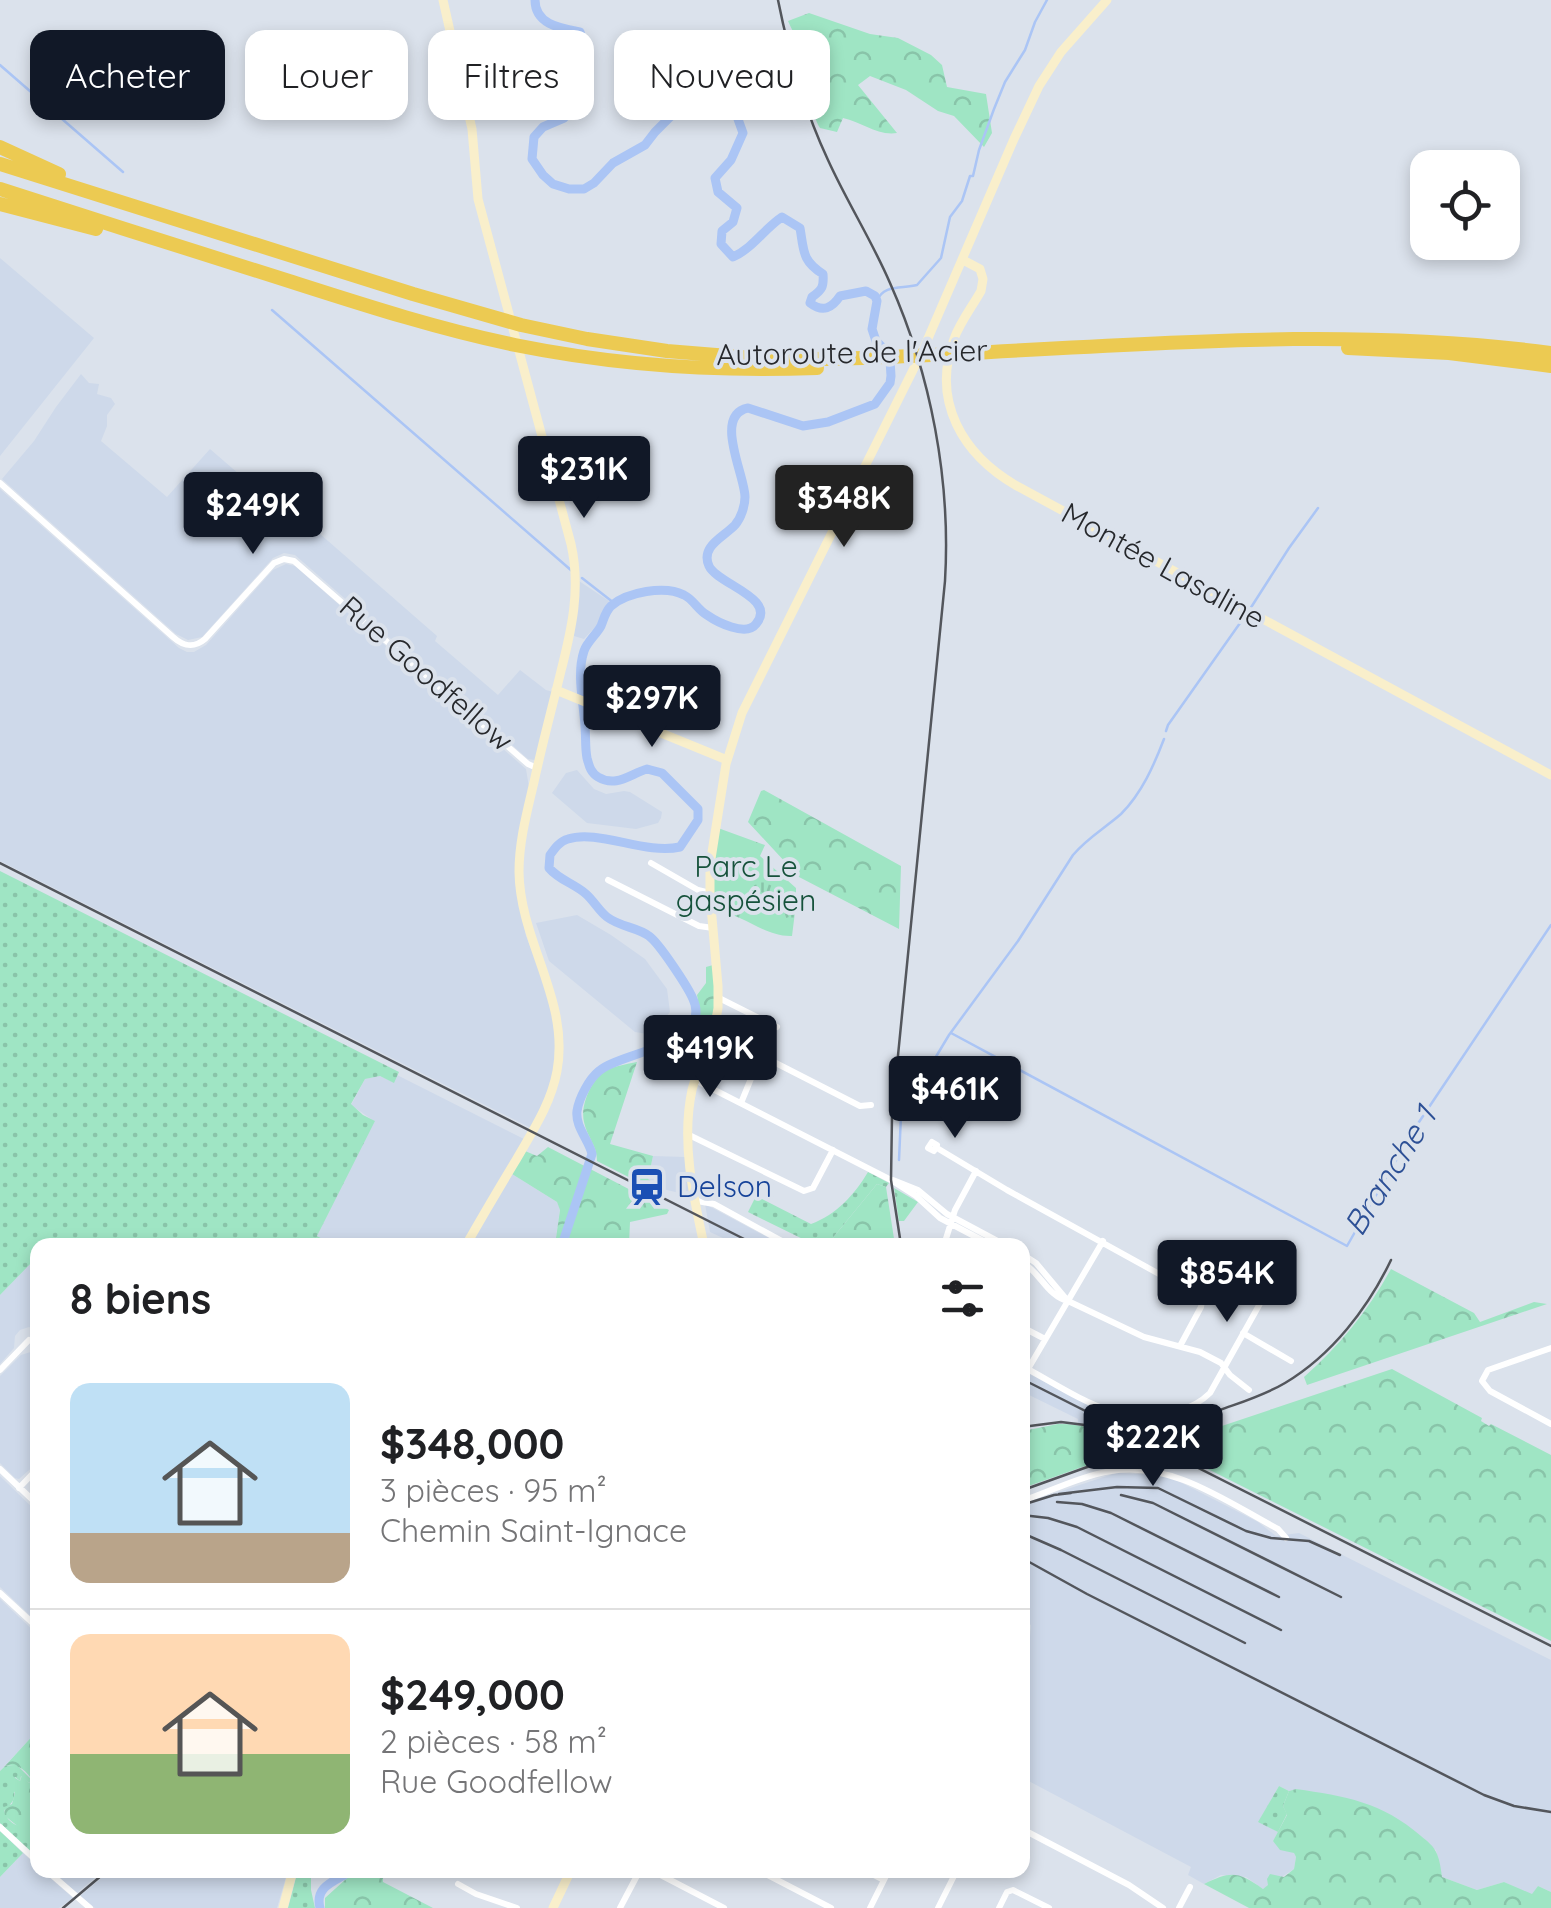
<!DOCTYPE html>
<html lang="fr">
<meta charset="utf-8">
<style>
:root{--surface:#fff;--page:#f6f6f6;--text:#202124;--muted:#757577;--line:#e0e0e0;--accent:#111827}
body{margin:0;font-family:Quicksand,sans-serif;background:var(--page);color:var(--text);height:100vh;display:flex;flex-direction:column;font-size:38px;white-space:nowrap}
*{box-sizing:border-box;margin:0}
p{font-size:32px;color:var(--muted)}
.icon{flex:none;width:55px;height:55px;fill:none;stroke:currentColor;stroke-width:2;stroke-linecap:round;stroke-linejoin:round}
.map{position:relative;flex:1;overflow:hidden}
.panel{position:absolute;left:30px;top:1238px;width:1000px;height:640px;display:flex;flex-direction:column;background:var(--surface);border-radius:20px;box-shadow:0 5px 15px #0003}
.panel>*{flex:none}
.banner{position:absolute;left:30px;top:30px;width:1000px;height:90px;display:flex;gap:20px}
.buttons{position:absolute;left:1410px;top:150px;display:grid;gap:20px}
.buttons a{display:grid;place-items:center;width:110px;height:110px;border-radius:20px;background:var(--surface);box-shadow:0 5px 15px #0003;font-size:50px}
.price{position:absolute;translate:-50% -85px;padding:0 22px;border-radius:10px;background:var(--accent);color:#fff;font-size:32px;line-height:65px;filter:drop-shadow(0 2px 5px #0008)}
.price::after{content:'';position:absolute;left:50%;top:60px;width:30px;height:22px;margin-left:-15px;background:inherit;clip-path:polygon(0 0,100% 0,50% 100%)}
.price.active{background:#222;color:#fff}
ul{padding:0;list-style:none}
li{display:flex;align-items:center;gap:30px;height:250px;padding:0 40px}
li+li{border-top:2px solid var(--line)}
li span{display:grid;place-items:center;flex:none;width:280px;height:200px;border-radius:20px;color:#555}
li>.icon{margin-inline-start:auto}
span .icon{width:120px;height:120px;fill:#fffc;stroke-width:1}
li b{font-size:42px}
h2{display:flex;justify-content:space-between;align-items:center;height:120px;padding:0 40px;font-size:42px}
.tag{padding:0 35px;border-radius:20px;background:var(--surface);box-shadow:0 5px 15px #0003;font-size:35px;line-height:90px}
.tag.active{background:var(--accent);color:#fff}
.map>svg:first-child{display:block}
.built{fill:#ced9ea}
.grass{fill:url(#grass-dots)}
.forest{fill:url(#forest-crowns)}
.park{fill:url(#park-tufts)}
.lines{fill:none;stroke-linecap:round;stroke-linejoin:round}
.stream{stroke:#abc5f5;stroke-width:2.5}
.river{stroke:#abc5f5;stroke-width:9}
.street{stroke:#fff;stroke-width:6}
.secondary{stroke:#f9efcb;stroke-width:9}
.highway{stroke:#ecca52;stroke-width:14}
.rail{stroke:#53565c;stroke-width:2.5}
.labels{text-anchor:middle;stroke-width:8;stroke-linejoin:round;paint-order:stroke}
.street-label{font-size:30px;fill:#26282c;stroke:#dbe2ec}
.park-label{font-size:30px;fill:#16523b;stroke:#dbe2ec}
.transit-label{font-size:30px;fill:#164399;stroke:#dbe2ec;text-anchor:start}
.water-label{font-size:32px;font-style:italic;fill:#2d5096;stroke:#dbe2ec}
</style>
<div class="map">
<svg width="1551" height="1908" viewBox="0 0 1551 1908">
<defs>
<pattern id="grass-dots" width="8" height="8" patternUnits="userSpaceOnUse" patternTransform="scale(2.5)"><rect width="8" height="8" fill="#9fe5c4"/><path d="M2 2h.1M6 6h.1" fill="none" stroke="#89c4a9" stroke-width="1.8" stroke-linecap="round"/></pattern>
<pattern id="forest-crowns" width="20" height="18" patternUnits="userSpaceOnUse" patternTransform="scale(2.5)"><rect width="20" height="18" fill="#9fe5c4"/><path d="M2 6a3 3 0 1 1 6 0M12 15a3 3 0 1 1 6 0" fill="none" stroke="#89c4a9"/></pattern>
<pattern id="park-tufts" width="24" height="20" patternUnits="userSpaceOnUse" patternTransform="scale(2.5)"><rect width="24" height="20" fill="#9fe5c4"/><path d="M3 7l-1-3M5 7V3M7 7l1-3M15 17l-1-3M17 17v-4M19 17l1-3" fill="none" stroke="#89c4a9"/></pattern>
</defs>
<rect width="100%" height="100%" fill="#dbe2ec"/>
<path class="built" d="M0 258 94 338 0 456Z
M81 374 89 383 99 384 97 394 111 398 115 404 107 415V426L101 441 167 497 210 449 299 526 304 520 437 636 435 641 498 695 520 670 546 690 553 692 535 760 528 759 295 555 284 553 273 558 202 637 188 640 176 634 2 479 34 441 56 407Z
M0 489 179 648 187 652H194L206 645 273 570 286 564 295 566 526 769 529 787 519 903 526 936 547 989 556 1024 554 1067 551 1086 531 1128 0 861Z
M579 581 609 601 597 625 584 639 574 636Z
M577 770 594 789 606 794 624 791 630 792 662 812 661 818 658 823 636 829 587 823 552 793 566 773Z
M577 915 611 935 645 959 667 989 670 1012 653 1032 647 1034 635 1032 549 961 536 923Z
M397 1075 524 1139 462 1245H334L317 1236 374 1121 351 1105 365 1079 380 1076 393 1082Z
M653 1156 685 1157 692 1196 663 1189 648 1179Z
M512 1174 557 1202 560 1209 555 1245H470Z
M705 1204 782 1245H738L710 1232Z
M37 1257V1330L29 1327 20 1330 15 1336 14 1348 0 1364V1295Z
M37 1350V1463L19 1479 15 1478 0 1463V1376L21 1355Z
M1022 1370 1105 1414 1141 1421 1166 1420 1172 1439 1146 1449 1102 1429 1078 1424V1419L1023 1392Z
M1116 1473 1160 1475 1176 1480 1258 1522 1276 1536 1299 1533 1551 1660V1892L1538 1886 1532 1895 1504 1882 1477 1890 1442 1877 1436 1850 1361 1805 1296 1789 1289 1791 1279 1786 1259 1821 1278 1832 1273 1841 1294 1853 1296 1857 1294 1869 1263 1889 1246 1877 1221 1875 1204 1884 1188 1875 1191 1867 1023 1778V1671H1027L1031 1625 1023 1621 1022 1504Z
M0 1476 37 1512V1622L0 1587Z
M0 1599 38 1635 37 1731 0 1771Z
M23 1853 37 1866 38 1870H41L73 1898 59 1908H0V1877Z
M51 1870H104L77 1893Z
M111 1870H288L277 1908H95L80 1896Z"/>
<path class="grass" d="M0 871 399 1072 394 1083 380 1076 365 1079 351 1104 363 1115 375 1121 317 1236 334 1245H60L55 1240 50 1245H38L37 1257 0 1295Z
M868 1172 889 1183 886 1187 877 1184 827 1245H815L748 1212 756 1196 811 1224C836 1215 855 1194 868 1172Z
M894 1188 918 1202 904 1221H899Z
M17 1765 32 1780 29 1783 21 1776 20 1781 15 1777C12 1794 20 1798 4 1810 8 1826 21 1827 35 1829L37 1826V1846L31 1853 0 1823V1771L5 1766Z
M1279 1786 1289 1791 1283 1806 1287 1814 1278 1832 1258 1822Z
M0 1831 23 1853 0 1877Z
M298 1870H303V1874L311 1873V1890L315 1908H288Z"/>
<path class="forest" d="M809 13 870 34 898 38 931 55 942 65 947 87 986 94 992 133 984 147 954 116 938 111 906 90 870 76 858 85 897 133C877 136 862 122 843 118L837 132 820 128C810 112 813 92 810 73 808 56 795 37 788 21Z
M764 790 901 866 899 929 799 877 748 822 761 791Z
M713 965 716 994 714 1015 700 1054 675 1044C694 1032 702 1019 697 995L706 983V967Z
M637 1062 610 1144 653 1156 648 1179 663 1189 660 1193 597 1161C597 1145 587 1137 584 1122 580 1106 591 1080 605 1071 614 1066 627 1064 637 1062Z
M548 1147 669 1210 667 1214 630 1222 629 1245H555L560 1210 557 1202 512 1174 525 1151 537 1156Z
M877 1184 886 1187 895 1245H827Z
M1391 1269 1474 1313 1480 1322 1534 1302 1547 1304 1307 1385 1304 1377C1340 1345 1368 1311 1391 1269Z
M1392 1369 1482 1418 1481 1421 1489 1426 1491 1424 1551 1455V1641L1162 1446Z
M1058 1424C1087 1424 1110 1432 1136 1444V1448L1023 1488V1431Z
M37 1731V1826L31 1832H25L5 1816 4 1807 12 1804 15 1793 7 1779 9 1774 20 1781 22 1775 29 1783 32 1780C25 1769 18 1764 5 1766Z
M1296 1789C1345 1796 1382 1802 1421 1836 1427 1841 1434 1846 1437 1854 1440 1861 1441 1870 1442 1877L1477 1890 1504 1882 1532 1894 1538 1886 1551 1892V1908H1249L1204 1884C1231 1871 1238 1871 1263 1889L1268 1885 1267 1879 1270 1874 1284 1877 1294 1869 1296 1857 1294 1853 1280 1850 1273 1841 1287 1815 1283 1806 1289 1791Z
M356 1870 375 1872 400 1870 383 1878V1882L433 1908H325V1898Z"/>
<path class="park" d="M718 828 765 845 760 856 796 888V904L792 936C763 937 744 913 714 911L712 876Z"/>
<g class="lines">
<path class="stream" d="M0 65 123 172
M877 301C883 284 902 289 917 285L941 258 950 217 962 201 970 176H973L979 150 994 109 1005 82 1025 50 1035 22 1047 0
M272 310 572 571
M582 578 614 603
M1250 609 1289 548 1318 508
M1166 731 1168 725 1245 616
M951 1033 1347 1246 1411 1134 1551 925
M899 1160 901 1115 907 1099 927 1079 934 1060 949 1035 1018 941 1073 855C1087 838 1105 828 1121 814 1142 793 1154 765 1164 739"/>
<path class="river" d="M535 0C535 24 559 28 580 32L585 47 575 106 564 118 543 127 534 137 532 159 543 175 553 184 569 189H584L594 183 613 163 645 145 655 132 688 99 699 79H711L729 94 743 133 731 160 715 178 718 192 737 208 733 222 722 231 721 244 733 257C753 248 764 229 782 217L800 228C804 251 802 261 823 274 824 287 822 290 812 297L810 303C823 313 832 308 840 296L866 291 875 296 877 301 872 329 876 341 886 351 890 360 891 376 890 383 875 404 828 422 803 426 748 408C713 415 745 475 745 497 745 506 741 518 735 525 724 537 700 546 709 566 717 584 778 598 756 624 746 637 717 622 707 615 698 610 693 599 684 595 665 585 627 592 611 606 605 612 604 619 601 626 596 635 587 642 584 651 576 675 584 703 585 727 586 737 585 748 587 758 589 765 590 772 598 777 616 788 630 774 647 769L662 773 698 809V820L680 847C645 855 598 829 568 839 560 841 555 848 550 855L549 868C559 880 575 884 586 894 594 901 599 911 607 917 620 927 637 927 649 936 659 943 688 987 693 999 714 1045 620 1052 599 1071 589 1079 579 1098 577 1111 575 1127 589 1140 592 1154L564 1239V1245
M320 1908C314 1885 337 1881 352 1870"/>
<path class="street" d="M0 483 173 637C183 646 193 649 205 639L274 563 284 559 294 561 528 764 537 768
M651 863 698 890 710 893
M608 880 699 926 713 928
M719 998 777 1027
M695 1080 891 1180 916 1196 940 1218 991 1245
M741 1103 757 1064 760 1060 766 1058 860 1106 871 1105
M687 1134 804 1191 813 1188 833 1150
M932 1142 937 1145 934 1151 928 1148Z
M937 1148 1007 1190 1199 1296 1202 1301 1201 1307 1180 1346
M893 1180 918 1190 947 1214 1005 1245
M697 1201 714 1204 789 1245
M944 1245 955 1210 976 1171
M1022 1254 1036 1263 1067 1300
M1022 1262C1040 1272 1048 1297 1068 1301L1144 1337 1200 1352 1221 1363 1230 1375 1249 1390
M1022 1327 1045 1339
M1243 1333 1291 1361
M1551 1348 1488 1370 1482 1381 1490 1391 1551 1424
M1022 1366C1070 1391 1120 1431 1176 1412 1189 1408 1200 1403 1210 1393L1262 1300
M1028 1369 1103 1241
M0 1370 29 1340
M0 1469 38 1505
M19 1488 38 1468
M1022 1501C1051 1491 1081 1476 1111 1471 1172 1461 1227 1502 1278 1529L1286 1538
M0 1593 38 1628
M0 1827 38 1862
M1022 1829 1129 1885 1163 1908
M46 1870 90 1908
M651 1870 724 1908
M758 1870 831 1908
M864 1870 884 1880
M458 1884 476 1894 517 1908
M620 1908 640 1870
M870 1908 889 1870
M938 1908 957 1870
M999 1908 1007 1892 1013 1890 1049 1908
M1179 1908 1190 1887"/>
<path class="secondary" d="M443 0 472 129 478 199 571 544C581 588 572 628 561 671 552 708 542 745 534 782 527 812 519 841 519 872 520 942 570 1000 557 1071 551 1104 532 1132 516 1160 499 1188 482 1217 466 1245
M963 260 980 269 983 279 981 291C972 307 960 322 954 339 931 402 963 455 1017 486L1551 775
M556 690 727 760
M704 1245C693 1195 681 1141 692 1090 699 1062 714 1037 718 1008V986L710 895V865L726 764 742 713 923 350 1014 139 1039 86 1061 52 1107 0
M283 1908 293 1870
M553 1908 571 1870"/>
<path class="highway" d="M0 147 59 174
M0 164 413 294 521 325 587 339 667 351 753 358 826 359C1067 353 1311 321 1551 353
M0 189C96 220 193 251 289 281 364 305 438 329 515 345 614 365 716 372 817 368
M0 204 96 229
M1348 348 1449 353 1551 366"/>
<path class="rail" d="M778 0C789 55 804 109 828 160 847 202 872 241 890 283 931 375 951 480 945 581L892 1116 891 1180 901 1245
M0 863 756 1245
M1022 1379 1551 1646
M1112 1418C1150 1427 1184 1422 1220 1410 1242 1402 1265 1395 1285 1383 1332 1355 1368 1308 1391 1260
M1022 1427 1061 1422 1101 1427
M1026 1489 1129 1452
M1059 1494 1117 1487 1158 1488 1246 1531 1271 1538 1309 1541 1340 1555
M1121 1495 1153 1503 1341 1597
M1057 1502 1082 1504 1111 1513 1279 1597
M1022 1505 1054 1495 1071 1493
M1022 1515 1048 1518 1077 1527 1281 1630
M1022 1533 1061 1550 1245 1643
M1022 1558 1087 1594 1484 1795 1514 1806 1551 1812
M63 1908 108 1870"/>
</g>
<defs>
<g id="station-bare" transform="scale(3)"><path d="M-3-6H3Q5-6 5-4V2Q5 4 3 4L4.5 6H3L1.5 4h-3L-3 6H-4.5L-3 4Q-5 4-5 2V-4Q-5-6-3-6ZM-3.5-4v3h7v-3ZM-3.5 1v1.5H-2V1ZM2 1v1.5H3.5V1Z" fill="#1a4fb4" stroke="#dbe2ec" stroke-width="2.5" paint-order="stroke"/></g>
</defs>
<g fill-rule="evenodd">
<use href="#station-bare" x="647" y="1187"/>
</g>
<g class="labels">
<g class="street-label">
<text transform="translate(852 353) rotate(-1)" y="10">Autoroute de l'Acier</text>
<text transform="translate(1163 566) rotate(29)" y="10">Montée Lasaline</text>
<text transform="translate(426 674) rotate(41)" y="10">Rue Goodfellow</text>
</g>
<g class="park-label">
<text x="746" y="877">Parc Le<tspan x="746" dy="34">gaspésien</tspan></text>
</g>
<g class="transit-label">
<text x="677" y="1197">Delson</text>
</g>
<g class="water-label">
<text transform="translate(1390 1171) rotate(-58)" y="11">Branche 1</text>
</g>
</g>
</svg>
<div class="buttons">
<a><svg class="icon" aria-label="locate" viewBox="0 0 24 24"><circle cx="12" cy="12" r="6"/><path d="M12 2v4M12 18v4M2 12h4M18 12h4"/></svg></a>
</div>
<b class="price" style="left:584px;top:521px">$231K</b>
<b class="price active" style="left:844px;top:550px">$348K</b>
<b class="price" style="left:253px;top:557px">$249K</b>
<b class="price" style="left:652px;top:750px">$297K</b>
<b class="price" style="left:710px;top:1100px">$419K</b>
<b class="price" style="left:955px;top:1141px">$461K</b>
<b class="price" style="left:1227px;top:1325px">$854K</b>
<b class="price" style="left:1153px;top:1489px">$222K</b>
<div class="banner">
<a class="tag active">Acheter</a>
<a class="tag">Louer</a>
<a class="tag">Filtres</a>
<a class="tag">Nouveau</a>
</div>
<section class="panel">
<h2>8 biens<svg class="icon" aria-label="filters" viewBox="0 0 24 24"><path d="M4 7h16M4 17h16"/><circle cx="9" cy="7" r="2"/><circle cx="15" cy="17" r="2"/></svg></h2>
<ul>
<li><span style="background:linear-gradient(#bfe0f5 75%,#b9a48a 0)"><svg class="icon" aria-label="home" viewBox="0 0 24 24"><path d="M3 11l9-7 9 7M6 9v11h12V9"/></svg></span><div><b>$348,000</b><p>3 pièces · 95 m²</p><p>Chemin Saint-Ignace</p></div></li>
<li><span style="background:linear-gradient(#ffd9b3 60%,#8fb573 0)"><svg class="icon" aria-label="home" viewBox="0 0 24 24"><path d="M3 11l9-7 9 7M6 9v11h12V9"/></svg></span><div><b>$249,000</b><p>2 pièces · 58 m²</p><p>Rue Goodfellow</p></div></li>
</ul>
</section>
</div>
